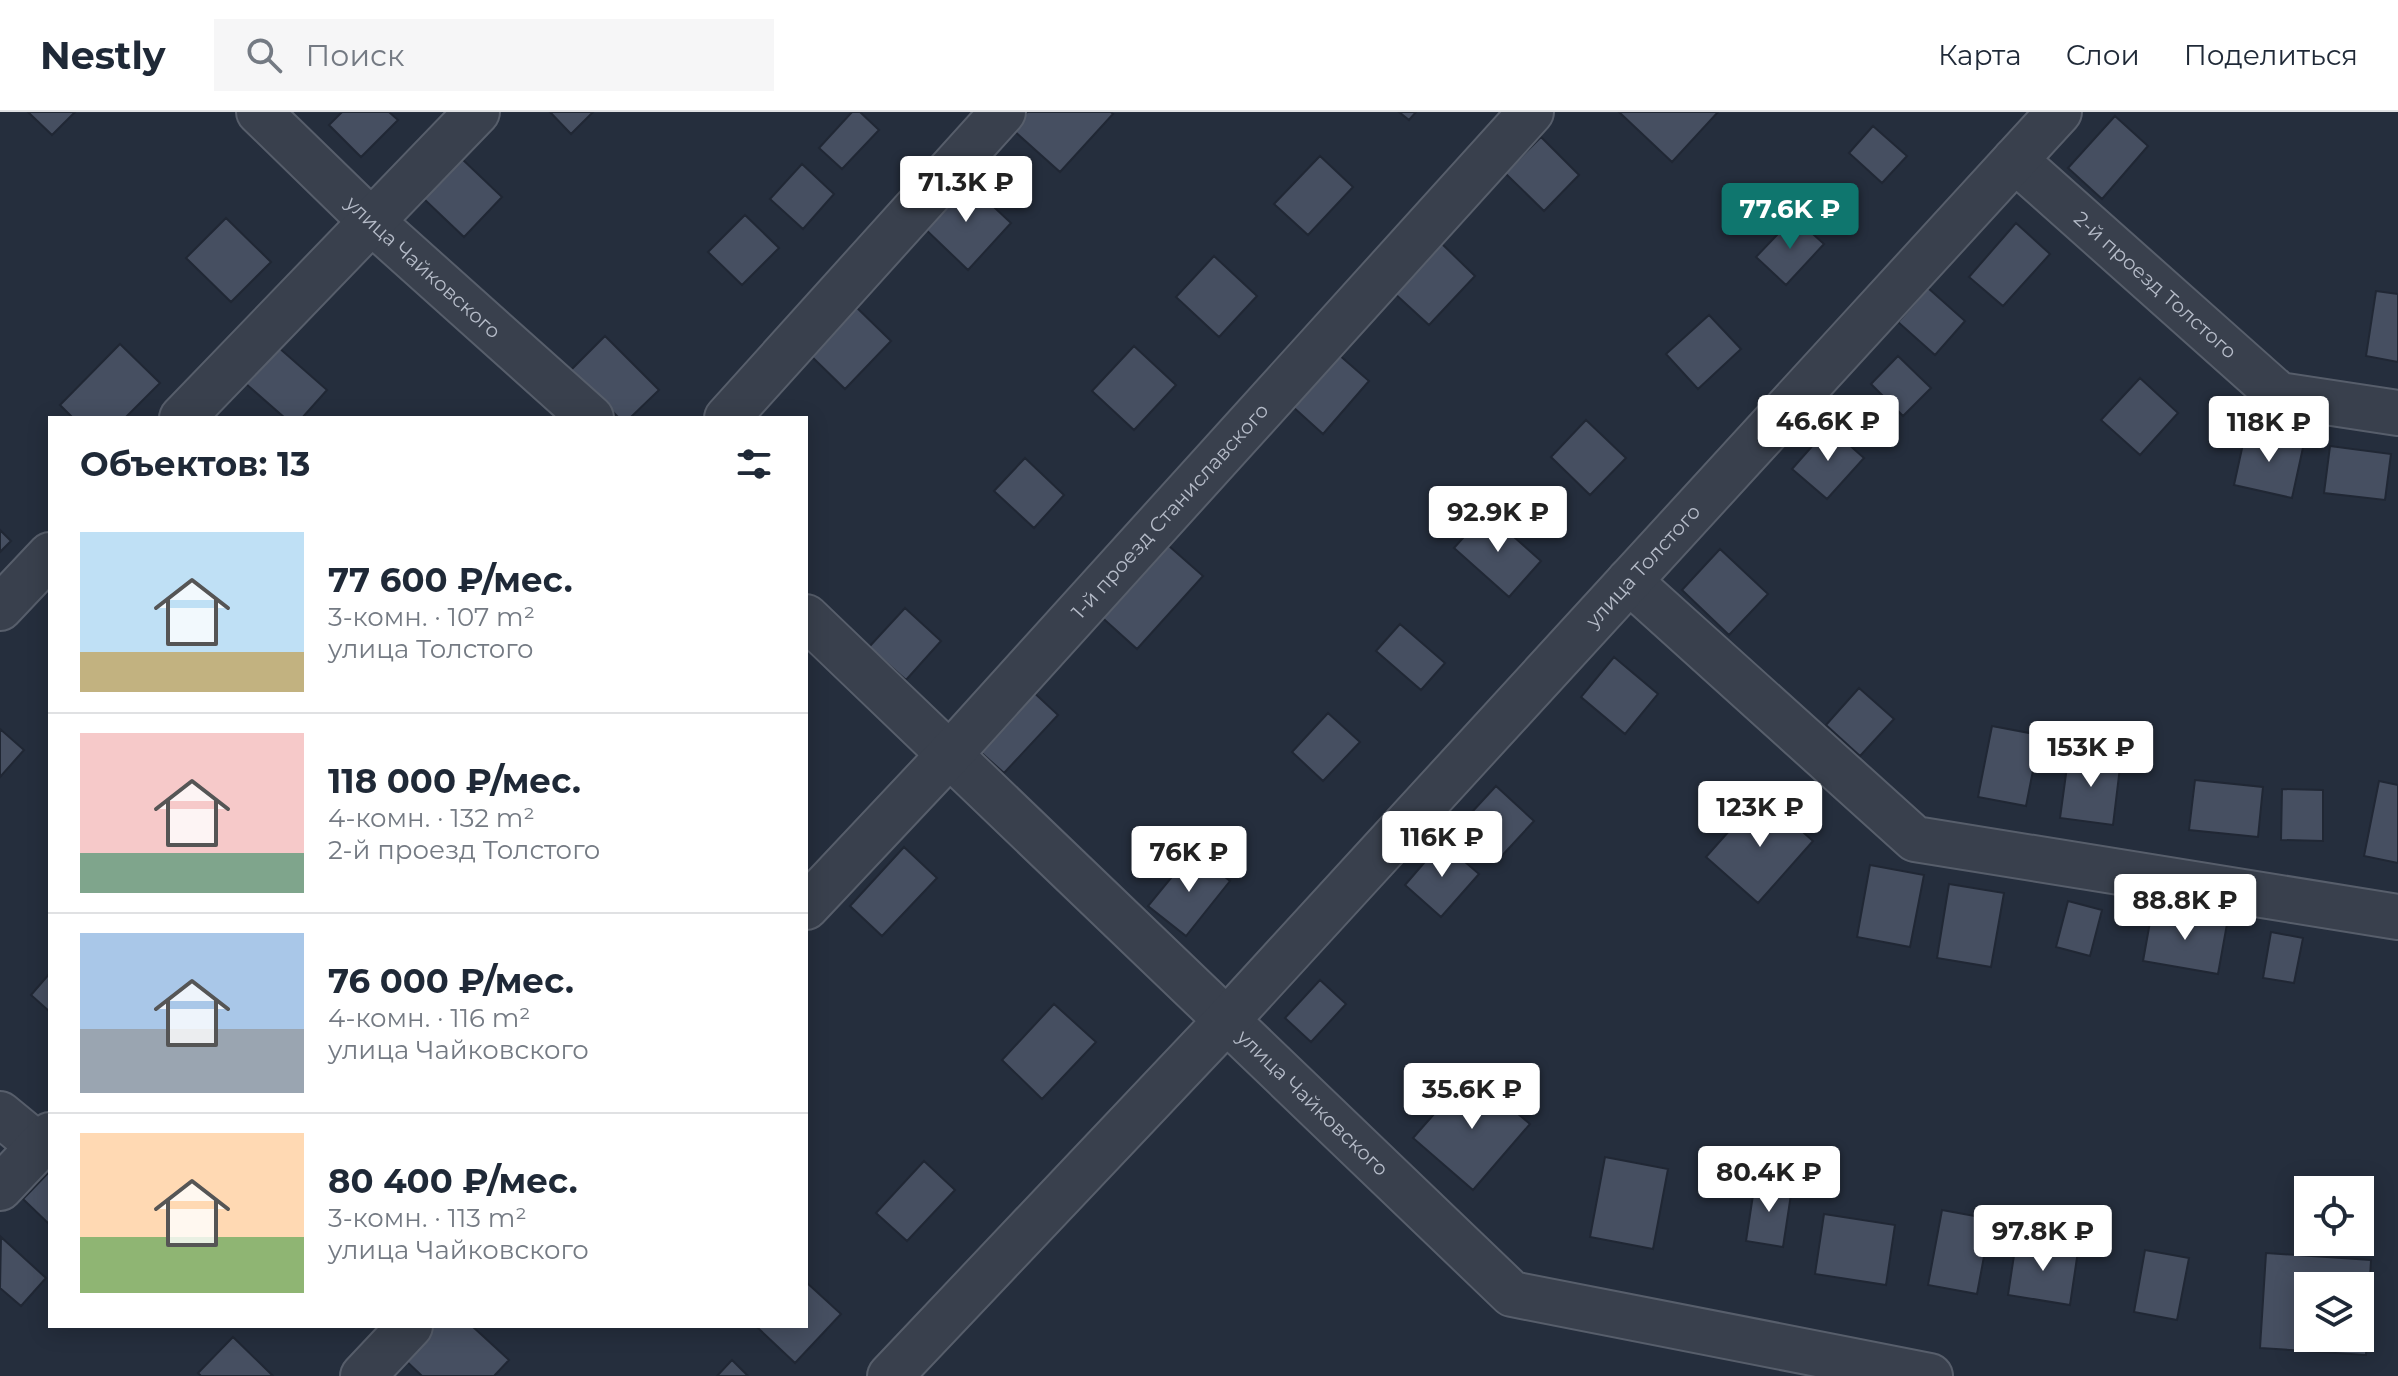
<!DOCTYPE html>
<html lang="ru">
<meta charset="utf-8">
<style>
:root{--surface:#fff;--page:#f6f6f7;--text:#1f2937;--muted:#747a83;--line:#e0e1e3;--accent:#0f766e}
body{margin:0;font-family:Montserrat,sans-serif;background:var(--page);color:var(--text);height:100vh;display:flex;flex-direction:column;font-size:30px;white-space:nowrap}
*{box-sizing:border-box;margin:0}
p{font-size:26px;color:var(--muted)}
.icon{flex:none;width:44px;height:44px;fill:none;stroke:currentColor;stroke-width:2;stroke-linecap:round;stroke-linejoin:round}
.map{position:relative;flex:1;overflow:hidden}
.side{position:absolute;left:48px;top:304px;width:760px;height:912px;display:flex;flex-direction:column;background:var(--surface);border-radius:0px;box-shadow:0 4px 20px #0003}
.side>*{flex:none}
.buttons{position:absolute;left:2294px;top:1064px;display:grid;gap:16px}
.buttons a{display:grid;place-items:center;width:80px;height:80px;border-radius:0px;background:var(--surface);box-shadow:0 4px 20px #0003;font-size:40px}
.price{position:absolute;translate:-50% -68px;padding:0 18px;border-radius:8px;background:#fff;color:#222;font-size:26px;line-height:52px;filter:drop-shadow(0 2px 4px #0008)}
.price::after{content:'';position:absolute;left:50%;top:48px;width:24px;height:18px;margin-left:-12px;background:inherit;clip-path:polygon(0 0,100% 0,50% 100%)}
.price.on{background:var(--accent);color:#fff}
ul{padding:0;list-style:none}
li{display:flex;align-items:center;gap:24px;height:200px;padding:0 32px}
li+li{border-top:2px solid var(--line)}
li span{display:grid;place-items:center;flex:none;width:224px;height:160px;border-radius:0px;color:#555}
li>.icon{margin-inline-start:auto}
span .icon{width:96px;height:96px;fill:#fffc;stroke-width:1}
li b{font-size:34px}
h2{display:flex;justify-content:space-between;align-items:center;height:96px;padding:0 32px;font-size:34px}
header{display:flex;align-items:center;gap:48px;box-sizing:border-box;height:112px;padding:0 40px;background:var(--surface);border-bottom:2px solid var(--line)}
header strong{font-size:38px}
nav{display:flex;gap:44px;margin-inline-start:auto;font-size:28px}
.search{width:560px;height:72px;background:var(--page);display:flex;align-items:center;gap:20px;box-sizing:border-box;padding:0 28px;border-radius:0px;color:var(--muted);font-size:30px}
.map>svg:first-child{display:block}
.building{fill:#464f61;stroke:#202734;stroke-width:2;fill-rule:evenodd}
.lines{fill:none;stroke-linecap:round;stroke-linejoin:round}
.minor-casing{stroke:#575e6b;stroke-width:48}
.minor{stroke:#39404d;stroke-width:44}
.labels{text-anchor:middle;stroke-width:6;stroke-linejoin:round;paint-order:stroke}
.street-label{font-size:20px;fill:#b5bbc8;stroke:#1e2532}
</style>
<header>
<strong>Nestly</strong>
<div class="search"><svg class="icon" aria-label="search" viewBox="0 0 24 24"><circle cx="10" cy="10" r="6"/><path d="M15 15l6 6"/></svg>Поиск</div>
<nav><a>Карта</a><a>Слои</a><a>Поделиться</a></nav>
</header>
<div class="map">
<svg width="2398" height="1264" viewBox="0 0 2398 1264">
<rect width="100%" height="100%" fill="#252e3d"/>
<path class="building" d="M28 0H75L52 23Z
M342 0H389L398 8 361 45 329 13Z
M550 0H593L571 22Z
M852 0H860L879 18 842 57 819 36Z
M1027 0H1111L1113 2 1060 60 1012 17Z
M1399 0H1416L1409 8Z
M1619 0H1718L1672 50Z
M2115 4 2148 34 2102 87 2068 56Z
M1873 14 1907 44 1882 71 1849 41Z
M1541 25 1579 63 1544 99 1505 61Z
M1320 44 1353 75 1308 123 1274 92Z
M461 46 502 85 464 125 423 86Z
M802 52 834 82 803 117 770 87Z
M963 66 1011 111 968 158 920 112Z
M745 103 779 136 742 173 708 140Z
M1794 105 1824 132 1786 173 1756 145Z
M226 106 271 150 231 190 186 146Z
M2016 111 2050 142 2003 194 1969 165Z
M1440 130 1475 164 1429 213 1393 180Z
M1214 144 1257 184 1219 225 1176 185Z
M1928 176 1965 209 1935 243 1898 210Z
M2376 179 2398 182V250L2366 244Z
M853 192 891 229 845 277 807 240Z
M1709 203 1741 237 1698 277 1666 242Z
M605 224 659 278 630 306H619L571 258Z
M120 232 160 271 125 306H73L60 293Z
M1134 234 1176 273 1134 318 1092 279Z
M278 235 327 278 302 306H285L245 271Z
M1338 242 1369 269 1323 322 1292 294Z
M1898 244 1931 276 1903 304 1871 272Z
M2140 266 2178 301 2140 343 2101 308Z
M1586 308 1626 346 1590 383 1551 345Z
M1829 315 1864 346 1827 387 1792 357Z
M2246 318 2304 331 2292 386 2234 373Z
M2330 334 2391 342 2385 388 2324 381Z
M1025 346 1064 383 1034 416 994 379Z
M1486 400 1541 449 1509 485 1454 436Z
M0 418 11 429 0 440Z
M1161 427 1203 464 1137 537 1096 500Z
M1720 437 1768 482 1729 523 1682 478Z
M905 496 941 529 906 568 869 535Z
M1400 512 1445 551 1421 578 1376 539Z
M1614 545 1658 582 1625 622 1581 585Z
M1029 576 1058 603 1004 661 975 635Z
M1859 576 1894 607 1860 644 1826 613Z
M1328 601 1360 630 1323 669 1292 640Z
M1992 614 2040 623 2026 694 1978 685Z
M0 617 24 638 0 665Z
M2069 640 2121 647 2113 713 2060 706Z
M2195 668 2263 675 2258 725 2189 718Z
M2379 669 2398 673V751L2364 744Z
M1496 674 1534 709 1498 748 1460 713Z
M2282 677 2323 678V729L2281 728Z
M1761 683 1813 729 1758 791 1706 745Z
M1442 730 1479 762 1441 805 1405 773Z
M904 735 937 766 882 824 850 794Z
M1193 739 1230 769 1186 824 1148 794Z
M1870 753 1924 763 1910 835 1857 825Z
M1949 772 2004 781 1991 855 1937 846Z
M2068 789 2102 798 2090 844 2056 835Z
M2152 799 2227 812 2218 862 2143 849Z
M2271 820 2303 826 2294 871 2263 866Z
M50 861V900L31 883Z
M1320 868 1346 892 1311 930 1285 906Z
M1054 892 1096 930 1042 987 1002 948Z
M1470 961 1530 1012 1473 1078 1413 1026Z
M1605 1045 1668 1057 1653 1137 1590 1125Z
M924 1049 955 1078 907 1129 876 1101Z
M50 1059V1113L23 1087Z
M1755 1070 1792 1076 1783 1135 1746 1129Z
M1942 1098 1991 1107 1977 1182 1928 1173Z
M1824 1102 1895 1113 1886 1173 1815 1162Z
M1 1125 46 1166 21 1194 0 1176Z
M2016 1130 2078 1139 2070 1193 2008 1183Z
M2145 1138 2189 1146 2177 1208 2134 1200Z
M2266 1141 2371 1148 2366 1243 2260 1236ZM2308 1174H2360V1226H2308Z
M806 1170 841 1202 795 1251 758 1216 760 1214H806Z
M428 1214H472L509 1248 494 1264H422L401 1244Z
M233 1225 273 1264H201L198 1261Z
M732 1248 748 1264H717Z"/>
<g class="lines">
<g class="minor-casing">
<g id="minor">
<path id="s1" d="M259 0 371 109 591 306"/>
<path id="s2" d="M2015 48 2279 283 2398 301"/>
<path d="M182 306 477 0"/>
<path d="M727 306 1003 0"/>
<path d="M1629 469 1915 727 2398 805"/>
<path d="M0 496 50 443"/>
<path id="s3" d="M806 505 1512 1182 1930 1264"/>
<path id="s4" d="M806 795 950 642 1531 0"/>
<path d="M0 1002 39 1034"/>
<path d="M0 1076 50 1023"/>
<path d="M363 1264 410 1214"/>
<path id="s5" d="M890 1264 1227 908 2059 0"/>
</g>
</g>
<use href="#minor" class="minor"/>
</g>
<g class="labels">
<g class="street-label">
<text dy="7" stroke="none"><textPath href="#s1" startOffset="226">улица Чайковского</textPath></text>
<text dy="7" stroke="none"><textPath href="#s2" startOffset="188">2-й проезд Толстого</textPath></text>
<text dy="7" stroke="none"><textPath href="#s4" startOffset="538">1-й проезд Станиславского</textPath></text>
<text dy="7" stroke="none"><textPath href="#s5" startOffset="1106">улица Толстого</textPath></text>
<text dy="7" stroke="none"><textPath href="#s3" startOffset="702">улица Чайковского</textPath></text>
</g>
</g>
</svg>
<div class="buttons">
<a><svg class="icon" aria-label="locate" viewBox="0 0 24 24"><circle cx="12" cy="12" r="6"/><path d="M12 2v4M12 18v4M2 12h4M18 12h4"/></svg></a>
<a><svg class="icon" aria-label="layers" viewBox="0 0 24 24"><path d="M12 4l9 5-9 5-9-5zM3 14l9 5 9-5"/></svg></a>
</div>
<b class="price" style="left:966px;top:112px">71.3K ₽</b>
<b class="price on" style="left:1790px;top:139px">77.6K ₽</b>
<b class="price" style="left:1828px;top:351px">46.6K ₽</b>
<b class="price" style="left:2269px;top:352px">118K ₽</b>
<b class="price" style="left:1498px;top:442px">92.9K ₽</b>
<b class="price" style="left:2091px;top:677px">153K ₽</b>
<b class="price" style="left:1760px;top:737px">123K ₽</b>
<b class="price" style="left:1442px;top:767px">116K ₽</b>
<b class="price" style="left:1189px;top:782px">76K ₽</b>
<b class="price" style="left:2185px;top:830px">88.8K ₽</b>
<b class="price" style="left:1472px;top:1019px">35.6K ₽</b>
<b class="price" style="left:1769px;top:1102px">80.4K ₽</b>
<b class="price" style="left:2043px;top:1161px">97.8K ₽</b>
<section class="side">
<h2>Объектов: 13<svg class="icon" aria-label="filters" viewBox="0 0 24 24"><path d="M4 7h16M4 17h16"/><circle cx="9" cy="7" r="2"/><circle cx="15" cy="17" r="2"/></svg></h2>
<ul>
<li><span style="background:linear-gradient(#bfe0f5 75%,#c2b280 0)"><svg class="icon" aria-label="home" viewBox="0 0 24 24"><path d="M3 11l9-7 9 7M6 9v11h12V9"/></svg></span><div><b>77 600 ₽/мес.</b><p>3-комн. · 107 m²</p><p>улица Толстого</p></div></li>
<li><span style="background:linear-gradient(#f6c9c9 75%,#7fa58c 0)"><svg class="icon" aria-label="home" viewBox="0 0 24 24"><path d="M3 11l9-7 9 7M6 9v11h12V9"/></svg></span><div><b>118 000 ₽/мес.</b><p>4-комн. · 132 m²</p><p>2-й проезд Толстого</p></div></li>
<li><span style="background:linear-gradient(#a9c7e8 60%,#9aa5b1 0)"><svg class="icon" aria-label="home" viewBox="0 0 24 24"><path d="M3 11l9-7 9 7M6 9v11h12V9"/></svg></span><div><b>76 000 ₽/мес.</b><p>4-комн. · 116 m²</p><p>улица Чайковского</p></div></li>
<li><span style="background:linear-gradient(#ffd9b3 65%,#8fb573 0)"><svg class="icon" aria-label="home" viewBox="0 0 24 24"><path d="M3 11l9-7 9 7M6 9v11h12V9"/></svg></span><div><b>80 400 ₽/мес.</b><p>3-комн. · 113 m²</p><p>улица Чайковского</p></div></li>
</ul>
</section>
</div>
